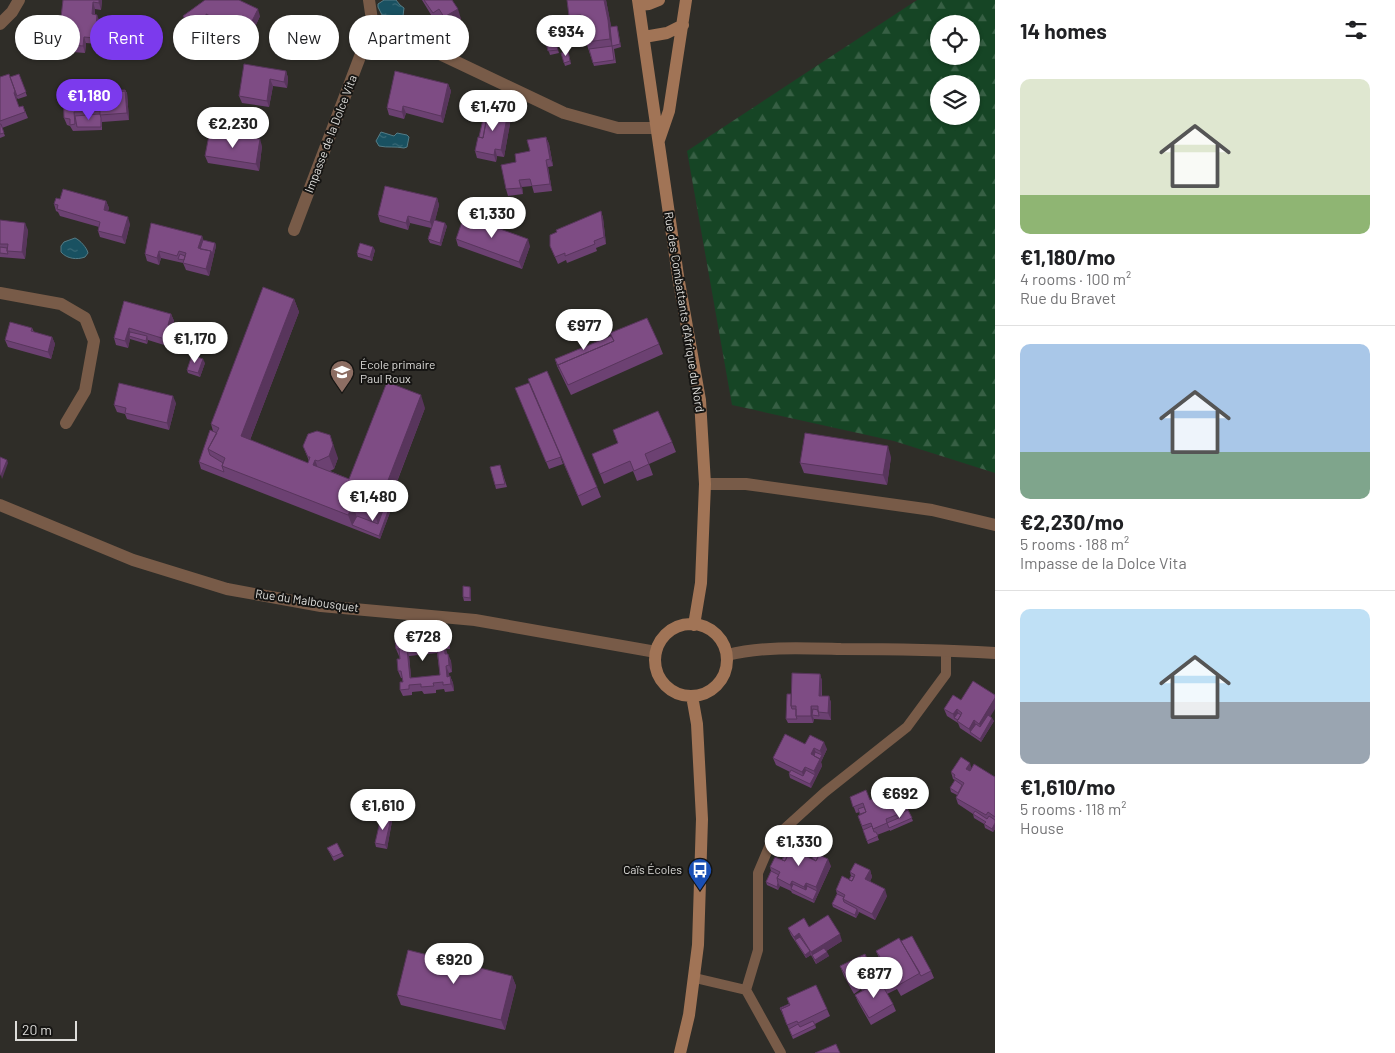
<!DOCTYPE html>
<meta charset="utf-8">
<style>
:root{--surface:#fff;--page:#f6f6f6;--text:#202124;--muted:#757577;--line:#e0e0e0;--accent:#7c3aed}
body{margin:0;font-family:Barlow,sans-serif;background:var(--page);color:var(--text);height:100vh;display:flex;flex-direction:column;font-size:19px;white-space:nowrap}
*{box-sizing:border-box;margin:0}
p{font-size:16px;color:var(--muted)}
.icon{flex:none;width:28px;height:28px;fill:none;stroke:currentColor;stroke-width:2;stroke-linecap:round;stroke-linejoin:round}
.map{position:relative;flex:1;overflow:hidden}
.drawer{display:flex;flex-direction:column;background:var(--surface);width:400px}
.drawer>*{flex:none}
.top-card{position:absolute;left:15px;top:15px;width:475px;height:45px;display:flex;gap:10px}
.fabs{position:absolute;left:930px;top:15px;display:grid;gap:10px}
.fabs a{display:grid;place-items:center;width:50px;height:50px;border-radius:50%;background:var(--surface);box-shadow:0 1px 4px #0004;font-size:25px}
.scale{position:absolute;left:15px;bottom:12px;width:62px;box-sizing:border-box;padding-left:5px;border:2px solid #deddda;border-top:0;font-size:14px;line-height:18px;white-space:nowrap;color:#deddda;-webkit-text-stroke:4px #161513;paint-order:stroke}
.price{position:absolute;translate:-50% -42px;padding:0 11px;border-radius:18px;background:#fff;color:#222;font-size:16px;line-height:32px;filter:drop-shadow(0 1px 2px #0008)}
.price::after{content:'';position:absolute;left:50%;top:30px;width:15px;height:11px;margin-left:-8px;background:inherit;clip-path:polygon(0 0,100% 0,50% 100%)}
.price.on{background:var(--accent);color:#fff}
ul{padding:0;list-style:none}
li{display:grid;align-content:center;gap:10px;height:265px;padding:0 25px}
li+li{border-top:1px solid var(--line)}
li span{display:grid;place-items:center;height:155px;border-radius:10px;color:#555}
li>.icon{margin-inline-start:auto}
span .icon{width:90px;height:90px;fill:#fffc;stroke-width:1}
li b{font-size:21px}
h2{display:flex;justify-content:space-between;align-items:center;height:60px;padding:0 25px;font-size:21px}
.pill{padding:0 18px;border-radius:22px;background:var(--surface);box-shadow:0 1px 4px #0004;font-size:18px;line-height:45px}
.pill.on{background:var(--accent);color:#fff}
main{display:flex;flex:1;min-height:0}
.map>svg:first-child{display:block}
.forest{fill:url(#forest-firs);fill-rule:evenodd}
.water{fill:url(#water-ripples);stroke:#547b85}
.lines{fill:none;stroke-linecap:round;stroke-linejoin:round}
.lane{stroke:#785b48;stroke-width:10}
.street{stroke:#785b48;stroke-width:12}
.secondary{stroke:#a17456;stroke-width:12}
.wall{fill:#6c4172;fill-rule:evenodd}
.shaded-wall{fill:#58355c}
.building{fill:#7e4c84;stroke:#58355c;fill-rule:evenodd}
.labels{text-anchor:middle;stroke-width:4;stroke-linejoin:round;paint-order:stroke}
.street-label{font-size:12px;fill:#deddda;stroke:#161513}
.poi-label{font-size:12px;fill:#deddda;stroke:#161513;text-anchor:start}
</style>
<main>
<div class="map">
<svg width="995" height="1053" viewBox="0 0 995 1053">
<defs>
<pattern id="forest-firs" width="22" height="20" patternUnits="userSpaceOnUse" patternTransform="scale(1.25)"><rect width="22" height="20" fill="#164525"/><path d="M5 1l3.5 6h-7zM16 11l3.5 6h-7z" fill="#375f44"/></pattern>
<pattern id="water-ripples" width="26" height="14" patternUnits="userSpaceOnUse" patternTransform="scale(1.25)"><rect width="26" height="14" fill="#195161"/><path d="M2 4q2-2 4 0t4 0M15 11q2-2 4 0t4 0" fill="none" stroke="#3a6a77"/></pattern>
</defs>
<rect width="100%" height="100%" fill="#2f2d28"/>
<path class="forest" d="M917 0H995V473L894 441 732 405 687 151ZM939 24H971V56H939ZM939 84H971V116H939Z"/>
<path class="water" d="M384 0H396L400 5 404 8 403 16 382 15 378 7V4Z
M381 132 394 136 397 133 407 135 409 137 407 147 404 148C394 146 388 148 379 146L376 141Z
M75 238C80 240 87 248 88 253L85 257C77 260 67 259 61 252V246L64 242Z"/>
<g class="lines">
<path class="lane" d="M695 978 746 990 758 950V873L772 840 825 792 907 727 946 674V650
M746 990 781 1053"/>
<path class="street" d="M369 0 372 20 386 39
M0 24 12 12 19 0
M294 230 361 54 386 39 423 46 564 113 618 128H656
M0 293 61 304 85 318 94 341 85 391 66 423
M705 484H746L932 510 995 525
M0 505 133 560 227 589 321 606 475 620 656 652
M727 655C764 646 803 648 841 649 893 649 944 650 995 653"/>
<path class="secondary" d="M638 0 678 276 700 400 705 484 701 583 694 625
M639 5 649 4 659 0
M644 37 667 33 683 25
M659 140 669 111 686 0
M655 660a36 36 0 1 1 72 0a36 36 0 1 1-72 0Z
M680 1053 689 1015 698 945 702 819 697 724 692 696"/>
</g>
<path class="wall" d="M63 0H102L101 10 95 9V15L100 22 99 26 105 29 103 44 98 43 97 44 86 43 85 53 60 51 58 44Z
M205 0 260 16 249 40 229 30 225 38 210 31 198 40 186 23 183 16Z
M422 0H452L461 19 448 28 443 19 436 23Z
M567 0H606L611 27 617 26 618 30 621 47 614 49 616 63 594 66 586 42 583 25 573 26 569 16Z
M553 33 559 53 550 55 544 35Z
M568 51 571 64 565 66 561 53Z
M286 71 288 78 287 88 273 86 269 107 242 103 239 96Z
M19 74 27 96 18 99 17 98 16 100 19 107 23 106 28 118 2 128 5 136 0 138V77L11 81Z
M448 84 451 91 443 123 406 113 404 119 389 115 387 108Z
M125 90 127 93 129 120 102 122V130L73 131 70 126 67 125 64 118 98 91Z
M511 118 504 157 497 156 496 162 477 158 475 151 479 137Z
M546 137 549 144 553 166 548 167 552 191 534 193 532 186 522 187 523 194 508 196 506 189 516 162Z
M262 146 259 171 208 163 205 156Z
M437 198 439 205 435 220 447 226 441 246 430 243 428 239 431 228 410 223 408 230 380 222 378 215Z
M60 199 106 201 109 208 108 211 130 224 125 244 100 237 98 231 99 227 60 216 58 212 56 211 54 204Z
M601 211 603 218 606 244 596 248 597 251 567 263 566 260 558 264 550 246 557 232Z
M0 220 28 230 25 259 0 257Z
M202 236 203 240 215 243 216 246 209 276 186 270 183 263 161 258 159 265 147 261 145 254Z
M456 239 530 246 522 269 458 246Z
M375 250 372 261 358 257 357 253Z
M294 299 299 312 250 440 308 463 309 461 303 446 338 458 334 469 330 471 349 479 425 408 389 503H391L392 507 380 539 201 469 199 462 213 431 211 424Z
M124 301 171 314 174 321 172 326 180 338 177 349 148 340 147 344 130 339 128 348 116 345 114 338Z
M32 328 34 332 52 337 55 344 51 359 8 347 5 340Z
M610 333 659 344 663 354 571 395 557 366 555 359 611 336Z
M205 363 200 377 188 373 187 370Z
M518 395 597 487 601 497 582 506 557 448 563 464 549 469Z
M176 403 169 430 127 419 125 414 117 412 114 405Z
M613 430 672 442 676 452 649 464 653 475 637 481 633 471 604 484 592 454 618 444Z
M891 457 887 485 804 473 800 463Z
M500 465 507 487 496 489 495 485Z
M471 590V601H464L463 597Z
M405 639 406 642 428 639 449 641 450 649H446L447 654 451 661 452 672 449 673V677L450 676 453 683 454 691 445 692 444 689 436 690V693L424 694 422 691 412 692V695L403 696 400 690 403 682 402 678H401L398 671 400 656H399L396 649ZM437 653 440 675 411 678 409 656Z
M820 674 822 681V696H829L831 703V720L814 719 813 723H788L786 719 791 694Z
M953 695 994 721 981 742 960 728 958 723 947 716 944 709Z
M805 744 827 749 821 762 822 766 811 788 790 778 789 774 790 772 776 765 773 758Z
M972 769 995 777V829L993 832 985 828 984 824 974 818 973 814 958 804 956 798 957 795 951 792 950 788 955 780 953 779 951 772Z
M895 778 913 821 890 831V830L877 835 879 840 868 844 858 816 860 814V812L856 813 850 797 870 800 876 797 881 791Z
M392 821 387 849 376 847 375 843Z
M800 846 802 853 800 857 831 866 814 903 792 893 791 891 780 886 778 890 767 885 766 882 771 871 770 867 782 860 783 856 782 855 779 848Z
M327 848 342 853 344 856 334 861Z
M870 870 872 877 870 881 887 896 875 920 859 912 856 918 833 907 832 904 837 894 836 890 849 880 851 876 850 872Z
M809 927 842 941 826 951 829 956 816 964 811 955 806 958 791 935 788 928Z
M901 941 931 971 934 978 901 996 897 989 887 994 893 1004 896 1011 871 1025 858 1002 855 995 862 991 861 989 854 994 844 976 840 966 869 963 879 958 876 951Z
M512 976 516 986 505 1030 401 1005 397 995Z
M787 998 827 1009 830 1016 815 1024 816 1028 793 1039 780 1008 789 1004Z"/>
<path class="shaded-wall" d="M99 0H102L101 10 99 3Z
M604 0H606L612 30V46L610 39Z
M93 2 95 9 94 21 92 14Z
M258 9 260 16 249 40 248 37 250 32 248 29Z
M458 9 461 19 448 28 444 17Z
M206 14 208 21 209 27 210 31 198 40 195 33Z
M97 15 100 22 98 40H96L97 44 95 38Z
M229 19 231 26 228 27 229 30V31L226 24Z
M104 26 105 29 103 44 102 40Z
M227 28 229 31 225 38 224 34Z
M84 37 86 43 85 53 83 46Z
M286 71 288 78 287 88 284 82Z
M270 79 273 86 269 107 267 101Z
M448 84 451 91 443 123 441 116Z
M125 90 127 93 129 120 127 113 125 91Z
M15 91 17 98 16 100 14 93Z
M403 106 406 113 404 119 402 112Z
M508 112 511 118 504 157 501 150Z
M546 137 549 144 553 166 550 159Z
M260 139 262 146 259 171 256 164Z
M495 149 497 156 496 162 494 155Z
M546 160 548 167 552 191 550 184Z
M519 180 522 187 523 194 521 188Z
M437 198 439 205 433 229 430 222Z
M106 201 109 208 106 217 104 210Z
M601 211 603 218 606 244 604 237Z
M408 216 410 223 408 230 406 223Z
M128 217 130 224 125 244 122 237Z
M25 223 28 230 25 259 22 252Z
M445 223 447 226 441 246 440 243Z
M202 236 204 243 202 252 198 248Z
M528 239 530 246 522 269 519 262Z
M215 243 216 246 209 276 206 269 211 251Z
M373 247 375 250 372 261 370 257Z
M159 251 161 258 159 265 157 258Z
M294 299 299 312 246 450 241 436Z
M171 314 174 321 171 332 168 325Z
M129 328 131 335 129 336 130 339 128 348 125 341Z
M177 331 180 338 177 349 176 345 177 339 176 335Z
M167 333 169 340 166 343 165 339Z
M147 336 148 340 147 344 146 341Z
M52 337 55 344 51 359 48 352Z
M203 359 205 363 200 377 198 373Z
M421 395 425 408 379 528 375 514Z
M173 396 176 403 169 430 167 423Z
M330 435 338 458 334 469 329 456Z
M888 446 891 457 887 485 883 475Z
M7 460 8 463 2 479 1 475Z
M315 460 320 473 313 465Z
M391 503 392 507 380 539 379 536Z
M353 506 358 520 352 525 348 515Z
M470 587 471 590V601L470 598Z
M446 634 449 641 450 649 447 642Z
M444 642 446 649 448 661 445 654Z
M407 649 409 656 412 685 410 678Z
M448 654 451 661 452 672 449 665Z
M446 666 449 673 450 684 447 677Z
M820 674 822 681 821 703 819 696Z
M450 676 453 683 454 691 451 684Z
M829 696 831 703V720L828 713Z
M995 698V709L982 730 979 724Z
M811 706 814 713 812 715 814 719 813 723 811 716Z
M957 709 959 716 954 718 953 714Z
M992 718 994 721 981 742 980 739Z
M974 720 977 727 970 732 972 736 969 729Z
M824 742 827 749 821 762 822 766 811 788 810 784 815 775 814 771 822 755 820 751Z
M814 748 817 755 815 759 811 754Z
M970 763 972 770 969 776 966 769Z
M805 767 807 774 804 779 802 772Z
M391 818 392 821 387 849 385 845Z
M995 823V829L993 832 992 829Z
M800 846 802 853 798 862 796 855Z
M828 859 831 866 814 903 813 900 817 891 816 887Z
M870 870 872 877 868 886 865 879Z
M792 881 794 888 792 890 790 885Z
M778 883 780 886 778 890 777 887Z
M806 883 809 889 807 894 804 887Z
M885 889 887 896 875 920 872 914Z
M857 909 859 913 856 918 855 915Z
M799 933 802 940H795L794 937Z
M840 934 842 941 814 959 812 955 813 959 811 952Z
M810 951 811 955 806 958 805 955Z
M827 952 829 956 816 964 815 960Z
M512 976 516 986 505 1030 501 1020Z"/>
<path class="building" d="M63 0H99V3L93 2 92 14 97 15 95 38 84 37 83 46 58 44Z
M205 0H239L258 9 248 29 229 19 226 24 206 14 207 24 195 33 183 16Z
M424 0H452L458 9 444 17 439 9 433 13Z
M567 0H604L608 20 610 39 586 42 581 15 569 16Z
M207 17 227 28 224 34 209 27Z
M230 22 250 32 248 37 228 27Z
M98 25 104 26 102 40H96Z
M617 26 620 44 612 46 610 27Z
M553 33 558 50 548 51 544 35Z
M612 46 614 60 593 63 589 49Z
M568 51 570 61 564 63 561 53Z
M244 64 286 71 284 82 270 79 267 101 239 96Z
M395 71 448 84 441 116 403 106 402 112 387 108Z
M9 74 15 91 14 93 19 107 23 106 25 112 0 121V77Z
M19 74 26 92 17 96 10 77Z
M97 86V93L125 91 127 113 100 115V111L74 112 75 124 70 125V119L64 118 63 88Z
M125 90 126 95 125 91 98 93V91Z
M489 107 508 112 501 150 495 149 494 155 475 151 478 137 483 138Z
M485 110H488L483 138 479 137Z
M100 114 101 118V127H77L75 116Z
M0 124H1L4 133 0 134Z
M209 135 238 139V136L260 139 256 164 205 156Z
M546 137 550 159 546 160 550 184 532 186 530 179 519 180 521 188 506 189 501 165 516 162 515 154 530 151 527 140Z
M385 186 437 198 430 222 408 216 406 223 378 215Z
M63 189 106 201 104 210 128 217 122 237 98 231 100 222 57 209 58 205 54 204 56 198 60 199Z
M601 211 604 237 594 241 595 244 565 256V253L555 257 550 246V235L557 232 556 230Z
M464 216 528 239 519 262 456 239Z
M0 220 25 223 22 252 7 251 8 244H0Z
M434 220 445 223 440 243 428 239Z
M151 223 202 236 198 248 211 251 206 269 183 263 186 253 179 251 177 256 159 251 157 258 145 254Z
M203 240 215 243 212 255 211 251 200 249Z
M360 243 373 247 370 257 357 253Z
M0 247 7 248V251L8 254 0 253Z
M180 254 185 256 184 260 178 259Z
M263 287 294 299 241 436 308 463 310 457H308L303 446 308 434 317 431 330 435 333 445 329 456 318 461 315 460 313 465 349 479 387 382 421 395 375 514 353 506 348 515 222 466 225 458 208 449 219 428 211 424Z
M124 301 171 314 168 325 174 327 173 330 177 331 176 335 167 333 165 339 129 328 125 341 114 338Z
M647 318 659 344 568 385 558 365 614 341 610 333Z
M10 322 32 328 31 331 52 337 48 352 5 340Z
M130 332 147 336 146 341 129 336Z
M168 336 177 339 176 345 166 343Z
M611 336 614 341 558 365 559 368 555 359Z
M192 355 203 359 198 373 187 370Z
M547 371 597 487 578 496 528 379Z
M119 383 173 396 167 423 125 413 126 408 114 405Z
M529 383 561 457 546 462 515 388Z
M658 411 672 442 645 454 649 464 634 471 630 461 600 474 592 454 618 443 613 430Z
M210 430 217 433 208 449 210 455 223 463 222 466 224 472 199 462Z
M805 433 888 446 883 475 800 463Z
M0 457 7 460 1 475H0Z
M500 465 505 484 495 485 490 467Z
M386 502 391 503 379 536 352 525 357 516 378 524Z
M463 586 470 587V598L463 597Z
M446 634 447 642H444L445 654H448L449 665 446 666 447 677 450 676 451 684 443 685V682L433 683 434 686 421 687V684L409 685V689L400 690V682H403L401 671H398L397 659H400L399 649H396L395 640 405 639 406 642 417 640V638L427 636V639L439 638V635ZM437 646 440 675 410 678 407 649Z
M792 673 820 674 819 696H829L828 713 818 712V706H811V716H796V706H791Z
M973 681 995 695V698L979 724 974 720 969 729 957 721 962 713 957 709 953 714 944 709 953 695 961 700Z
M787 694H791V706L792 709H796V716L797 719H786Z
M813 709 818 710 819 716 812 715Z
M958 713 961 715 958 720 954 718Z
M988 715 992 718 980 739 970 732 976 724 980 727Z
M785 734 805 744 810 735 824 742 820 751 814 748 811 754 820 759 814 771 805 767 802 772 773 758Z
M815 752 822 755 820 759 814 756Z
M961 757 970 763 966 769 970 771 974 764 995 777V817L988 812 986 815 956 798 964 783 954 777 955 775 951 772Z
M791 770 803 776 806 770 815 775 810 784 789 774Z
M895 778 907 807 898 810 899 814 886 819 887 823 873 829 871 823 862 826 858 816 866 812 863 803 853 807 850 797 866 790 870 800 876 797 875 793 888 788 885 782Z
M955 780 962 785 958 793 950 788Z
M886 786 887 788 881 791 880 788Z
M864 807 866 812 860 814 858 809Z
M908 810 912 818 889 828 887 823 901 817 899 814Z
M975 811 987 819 989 816 995 820V823L992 829 984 824 986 822 973 814Z
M381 817 391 818 385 845 375 843Z
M872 826 874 832H876L878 836 867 841 863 830Z
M784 839 800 846 796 855 802 858 803 855 816 861 819 855 828 859 816 887 806 883 804 887 792 881 790 885 777 878 780 872 770 867 775 857 785 861 789 853 779 848Z
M337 843 342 853 333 857 327 848Z
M785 854 788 855 785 861 782 860Z
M813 855 818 857 816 861 812 858Z
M855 863 870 870 865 879 885 889 872 914 843 899 845 895 836 890 842 876 852 881 855 875 850 872Z
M771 871 779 875 777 878 778 883 777 887 766 882Z
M851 876 854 877 852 881 849 880Z
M793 884 806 890 807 886 817 891 813 900 791 889Z
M837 894 844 897 843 899 844 902 857 909 855 915 832 904Z
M828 915 840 934 811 952 799 933 794 937 788 928 804 918 809 927Z
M912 936 931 971 921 976 901 941Z
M800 937 810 951 805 955 795 940Z
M899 938 920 973 897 986 893 979 882 985 879 978 862 987 858 979 850 984 840 966 865 954 869 963 880 957 876 951Z
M824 948 827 952 815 960 812 955Z
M408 950 512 976 501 1020 397 995Z
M880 981 893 1004 869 1018 855 995Z
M816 985 827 1009 798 1023 797 1021 787 1025 781 1009 790 1005 787 998Z
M789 1004 790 1005 781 1009 782 1012 780 1008Z
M813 1021 815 1025 792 1036 789 1029 798 1024 800 1027Z
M836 1044 840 1053H815Z"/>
<defs>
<g id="school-pin" transform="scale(1.25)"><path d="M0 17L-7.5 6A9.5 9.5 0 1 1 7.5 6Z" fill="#8d6e63" stroke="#161513"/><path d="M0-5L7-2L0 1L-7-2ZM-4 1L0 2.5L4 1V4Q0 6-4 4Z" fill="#fff"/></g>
<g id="bus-pin" transform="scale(1.25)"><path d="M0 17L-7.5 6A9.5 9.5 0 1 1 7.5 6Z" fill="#1a4fb4" stroke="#161513"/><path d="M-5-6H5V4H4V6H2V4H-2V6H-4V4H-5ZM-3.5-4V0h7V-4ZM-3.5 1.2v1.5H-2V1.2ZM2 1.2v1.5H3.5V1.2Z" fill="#fff"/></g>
</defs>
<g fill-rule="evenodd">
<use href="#school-pin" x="342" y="372"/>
<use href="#bus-pin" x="700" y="870"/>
</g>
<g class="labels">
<g class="street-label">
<text transform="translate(331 134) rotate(-69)" y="4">Impasse de la Dolce Vita</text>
<text transform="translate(684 312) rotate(81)" y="4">Rue des Combattants d'Afrique du Nord</text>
<text transform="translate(307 601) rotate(8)" y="4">Rue du Malbousquet</text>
</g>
<g class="poi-label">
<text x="360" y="369">École primaire<tspan x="360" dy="14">Paul Roux</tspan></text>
<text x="682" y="874" text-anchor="end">Caïs Écoles</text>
</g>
</g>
</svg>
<div class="fabs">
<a><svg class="icon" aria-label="locate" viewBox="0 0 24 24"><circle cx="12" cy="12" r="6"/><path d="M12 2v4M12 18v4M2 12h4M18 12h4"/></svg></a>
<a><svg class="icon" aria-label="layers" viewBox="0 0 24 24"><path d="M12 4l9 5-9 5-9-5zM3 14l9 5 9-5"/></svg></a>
</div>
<div class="scale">20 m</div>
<b class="price" style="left:566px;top:57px">€934</b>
<b class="price on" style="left:89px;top:121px">€1,180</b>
<b class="price" style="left:493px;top:132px">€1,470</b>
<b class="price" style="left:233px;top:149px">€2,230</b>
<b class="price" style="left:492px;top:239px">€1,330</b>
<b class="price" style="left:584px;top:351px">€977</b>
<b class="price" style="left:195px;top:364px">€1,170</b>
<b class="price" style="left:373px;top:522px">€1,480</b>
<b class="price" style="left:423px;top:662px">€728</b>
<b class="price" style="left:900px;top:819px">€692</b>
<b class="price" style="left:383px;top:831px">€1,610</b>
<b class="price" style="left:799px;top:867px">€1,330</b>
<b class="price" style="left:454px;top:985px">€920</b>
<b class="price" style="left:874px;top:999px">€877</b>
<div class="top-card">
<a class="pill">Buy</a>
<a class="pill on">Rent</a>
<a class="pill">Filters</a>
<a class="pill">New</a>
<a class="pill">Apartment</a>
</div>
</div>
<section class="drawer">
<h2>14 homes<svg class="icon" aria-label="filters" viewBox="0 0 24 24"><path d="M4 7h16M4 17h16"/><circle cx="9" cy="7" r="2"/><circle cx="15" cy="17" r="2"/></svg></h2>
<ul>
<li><span style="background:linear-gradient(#dfe7d0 75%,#8fb573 0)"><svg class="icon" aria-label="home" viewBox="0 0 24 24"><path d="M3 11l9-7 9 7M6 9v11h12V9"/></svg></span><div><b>€1,180/mo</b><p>4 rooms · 100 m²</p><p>Rue du Bravet</p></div></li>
<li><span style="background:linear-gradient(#a9c7e8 70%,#7fa58c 0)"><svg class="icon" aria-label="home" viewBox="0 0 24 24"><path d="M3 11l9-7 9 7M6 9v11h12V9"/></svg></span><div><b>€2,230/mo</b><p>5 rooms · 188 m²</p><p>Impasse de la Dolce Vita</p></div></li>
<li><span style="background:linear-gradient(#bfe0f5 60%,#9aa5b1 0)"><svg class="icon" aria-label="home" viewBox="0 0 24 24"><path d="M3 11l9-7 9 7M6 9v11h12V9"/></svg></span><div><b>€1,610/mo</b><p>5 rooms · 118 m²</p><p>House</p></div></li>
</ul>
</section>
</main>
